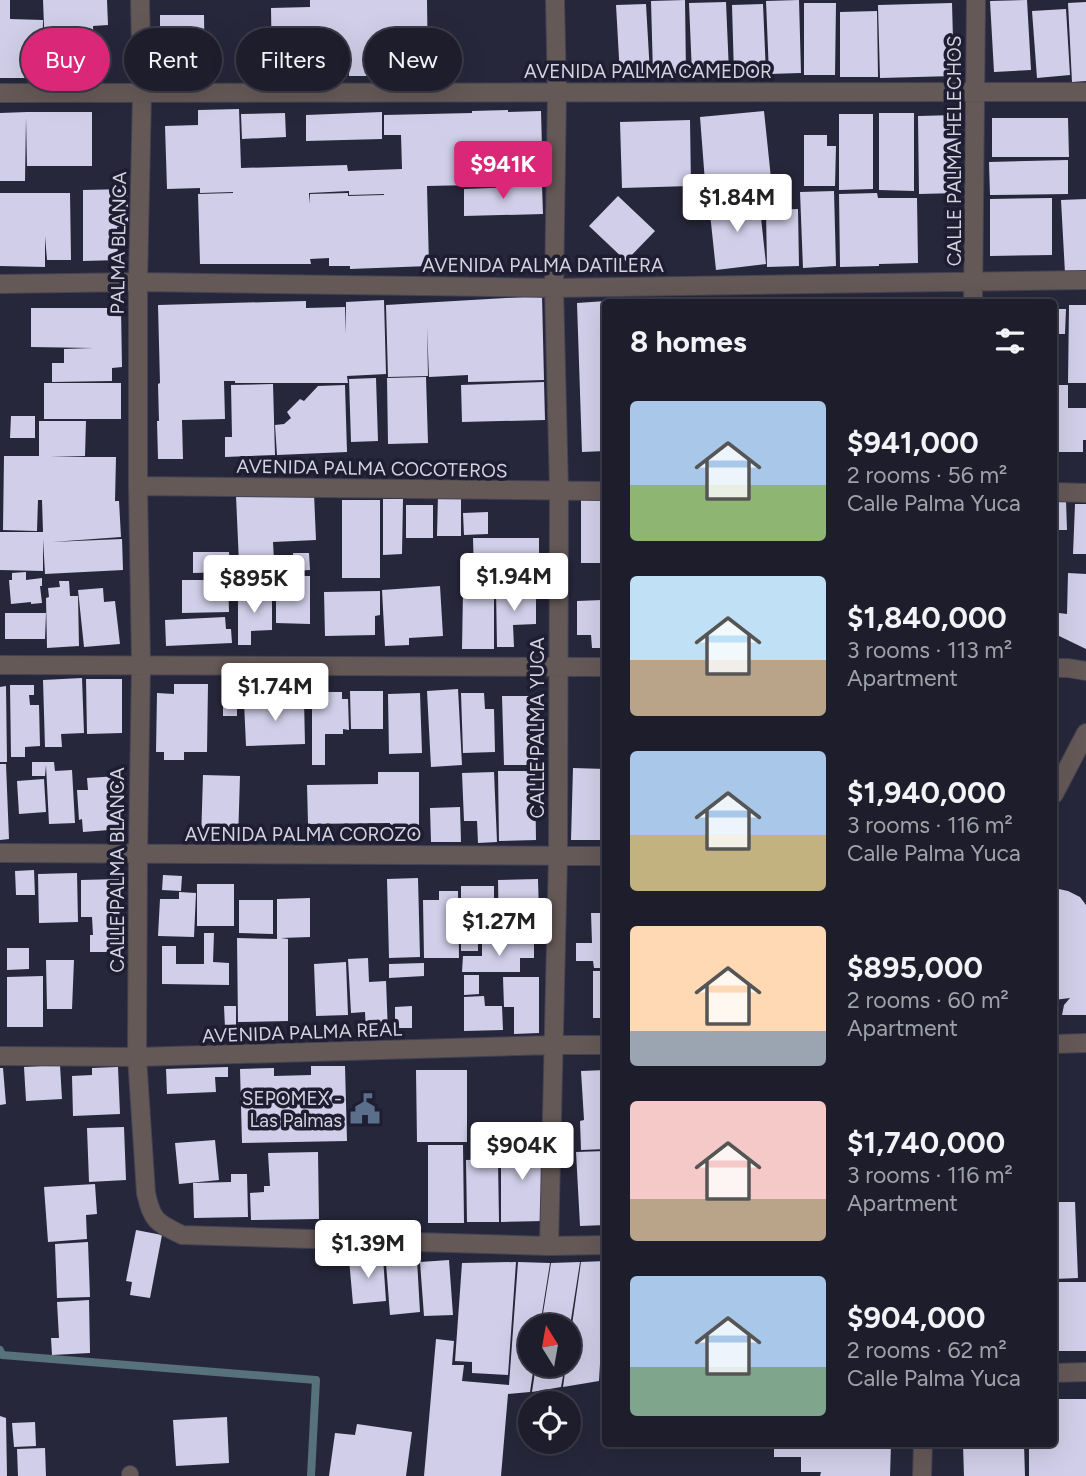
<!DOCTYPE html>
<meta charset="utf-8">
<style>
:root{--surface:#1d1d2c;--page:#252634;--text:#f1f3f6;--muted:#a0a2a9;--line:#3b3b48;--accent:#db2777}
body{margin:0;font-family:Figtree,sans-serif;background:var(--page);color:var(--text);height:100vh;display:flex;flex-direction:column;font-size:26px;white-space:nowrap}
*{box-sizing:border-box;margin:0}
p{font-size:23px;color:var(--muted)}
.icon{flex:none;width:38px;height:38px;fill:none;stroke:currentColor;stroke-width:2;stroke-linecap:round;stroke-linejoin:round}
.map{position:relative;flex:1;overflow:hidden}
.panel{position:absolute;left:602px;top:299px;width:455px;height:1148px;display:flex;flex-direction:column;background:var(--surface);border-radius:7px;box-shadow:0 7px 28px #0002,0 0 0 2px var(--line)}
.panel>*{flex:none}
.guide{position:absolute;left:21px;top:28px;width:476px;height:63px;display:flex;gap:14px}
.needle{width:46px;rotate:349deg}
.controls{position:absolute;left:518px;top:1314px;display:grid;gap:14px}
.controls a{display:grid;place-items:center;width:63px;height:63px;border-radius:50%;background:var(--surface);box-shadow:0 7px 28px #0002,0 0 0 2px var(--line);font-size:35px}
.price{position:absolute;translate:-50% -60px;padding:0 16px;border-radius:7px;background:#fff;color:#222;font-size:23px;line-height:46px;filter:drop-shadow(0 2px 4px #0008)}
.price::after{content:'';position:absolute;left:50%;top:42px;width:21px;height:16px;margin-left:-10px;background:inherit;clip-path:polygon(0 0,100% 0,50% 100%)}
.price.current{background:var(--accent);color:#fff}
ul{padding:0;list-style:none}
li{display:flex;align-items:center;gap:21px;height:175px;padding:0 28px}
li span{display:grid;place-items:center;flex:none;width:196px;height:140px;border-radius:7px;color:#555}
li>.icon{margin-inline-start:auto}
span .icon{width:84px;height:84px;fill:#fffc;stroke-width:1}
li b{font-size:30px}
h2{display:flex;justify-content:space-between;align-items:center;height:84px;padding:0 28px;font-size:30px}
.tag{padding:0 24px;border-radius:32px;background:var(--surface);box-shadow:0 7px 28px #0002,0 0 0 2px var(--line);font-size:24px;line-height:63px}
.tag.current{background:var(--accent);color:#fff}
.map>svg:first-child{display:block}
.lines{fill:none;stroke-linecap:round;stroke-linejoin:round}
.stream{stroke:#57727a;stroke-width:8}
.building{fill:#d1cee9;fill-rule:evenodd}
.lane-casing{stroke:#434355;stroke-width:18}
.street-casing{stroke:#434355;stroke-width:20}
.lane{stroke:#655957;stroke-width:16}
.street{stroke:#655957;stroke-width:18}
.labels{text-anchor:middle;stroke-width:7;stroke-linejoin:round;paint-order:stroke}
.street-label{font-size:19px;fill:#d3d3e0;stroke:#1e1d31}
.poi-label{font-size:19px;fill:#d3d3e0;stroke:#1e1d31;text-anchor:end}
</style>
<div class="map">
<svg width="1086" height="1476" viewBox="0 0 1086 1476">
<rect width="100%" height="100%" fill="#27273b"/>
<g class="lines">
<path class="stream" d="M0 1350 2 1355 316 1380 311 1476"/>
</g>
<path class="building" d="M0 0H10V19L43 20 42 78H0Z
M43 0H107L108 25 93 26 95 75 46 77Z
M310 0H427L428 76H349V71L272 72 271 8 310 7Z
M685 0 686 73 653 74 651 1Z
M799 0 801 73 769 74 766 1Z
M1027 0 1031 70 994 72 990 1Z
M726 2 729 72 692 74 689 3Z
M1086 2V81L1072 82 1068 3Z
M804 3H836L835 75H804Z
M952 3 954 76 880 78 878 5Z
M646 4 650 74 620 76 616 5Z
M763 4 766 74 734 75 732 5Z
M1066 9 1070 75 1037 78 1032 11Z
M877 11 878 77H840V12Z
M160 15H204L205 78 160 79Z
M239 109 241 168 347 165 348 171 402 169 401 135H384V115L472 113V111L508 110V112L541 111 543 185 474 187 473 175V185L427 186 429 266 350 269V266H329V258L310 259 311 264H200L198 194 233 193V192L200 193V188L167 189 165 126 198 125V110ZM349 191V195L384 194V195L348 196V193L310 194 309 204V193Z
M764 111 772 188 706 195 700 117Z
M27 112H92V166H27L26 117 25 181H0V113Z
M382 112V139L306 141V115Z
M285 113 286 137 242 139 241 114Z
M879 113H914V191L879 190Z
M839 114H873V189L839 190Z
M958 115 959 193 919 194 918 116Z
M992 118H1068L1069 157H992Z
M690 120 691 186 622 188 620 122Z
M804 135H827V146H836L835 186H804Z
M1068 160V194L990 195 989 162Z
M542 186 543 214 464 216V189Z
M128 189V227H117L118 260 83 261V190Z
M834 191 836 266 803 268 800 192Z
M0 193H70L71 260H47L45 236V267L0 266Z
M877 193 878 198H917L918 263 879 264V266L840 267 839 194Z
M618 196 655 231 626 261 589 226Z
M1052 198V255L990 256V199Z
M759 199 766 264 716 270 709 204Z
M1086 199V272L1065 273 1061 200Z
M798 209 799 266 767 267 766 210Z
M542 296 544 380 468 382V375L429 377 427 327 428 376 388 377 386 305Z
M649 299 650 303H617V301Z
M384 300 386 374 347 376 348 383H235V381H224L225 419 182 420 183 459H158L157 421H159L158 384 160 383 158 305 306 301V308L345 307 346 334V302Z
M606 301V451L582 452 577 303Z
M1069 305H1086V383H1068Z
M31 308H121L122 367 112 368V381L52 382V363H64V349L93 348 31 347Z
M1054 309H1066L1065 334H1054Z
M426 377 428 443 388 444 387 378Z
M376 378 378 441 351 442 349 379Z
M544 382 545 420 462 422 461 385Z
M44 383H121V419H44Z
M273 384 275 455 225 457V437H232L231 385Z
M345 385 347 452 277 455 275 425 284 424 291 418 287 412 300 399 304 401 318 386Z
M1054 385H1068V408H1086V440H1083V452H1054Z
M11 416H35V438H10Z
M39 421H86L85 456 50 457H116L115 501H119L121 537 52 542 122 539 123 570 45 574 43 539V571L0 570V532H43L42 500H38L37 531 3 530 4 456H39Z
M314 493 316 540 273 542 274 561 239 563 236 496Z
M438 495H461V536H437Z
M581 498H606V563H581Z
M383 499H403L402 554 383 555Z
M342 500H380V578H342Z
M1054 500H1066L1067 530H1054Z
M1075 504H1086V554H1073Z
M406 505H433V538H406Z
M488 512V534L464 535 463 513Z
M473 538H539V573H474Z
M193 552H229L230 572 193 573Z
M293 553H309L310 570 294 571Z
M26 572V580L42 578V586H40L42 603 31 604V602L11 604 9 580H12V573Z
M1068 573 1086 574V649L1057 635 1059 613 1067 614Z
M276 576H310V624L276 623Z
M182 580H228L229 612 182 613Z
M59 581H69L70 596H78L79 646 47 648 46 598 49 597 48 588 60 587Z
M602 583H606V648H592L591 635H577V601L602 600Z
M440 586 443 636 409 638V645L385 646 382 590Z
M103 588 104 602 115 601 120 644 84 647 78 590Z
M494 589V649H462L463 590Z
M496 590H536V624L513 625 514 647H497Z
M380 591V615L375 616V635L325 636 324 592Z
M272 593V630L251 631V645H238V594Z
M5 613H46L45 639H5Z
M225 617 226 629H231L232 643 166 646 165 620Z
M82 678 84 733 61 734 62 747H45L43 680Z
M86 679H122V733L87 734Z
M174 684H208L207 752H184V760H164V752H156L157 693 174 694Z
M10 685H34V695H29L30 705H39L40 746 25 747V757H11Z
M6 686 7 762H0V687Z
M223 686H237V716H223Z
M458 689 462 765 431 767 427 691Z
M350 691H383V729H351Z
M312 692H342V699H348L349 730 343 729V734H325V765H312Z
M420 693 422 753 389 754 388 694Z
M461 693H484L485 709H494L495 752 463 753Z
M502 696H537L538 765H504Z
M304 700 305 744 246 746 244 702Z
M32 762H54L55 771 72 770 75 823 49 824 46 765 45 776H32Z
M0 764H6L9 839 0 840Z
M573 768 606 769V840H571Z
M498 771H535L536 840 499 841Z
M378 772H419V837H390V823L308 824 307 785 378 784Z
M494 772 497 842 478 843 477 821H464L462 773Z
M203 775 240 776 238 841H201Z
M119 776 122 829 83 832 82 819 79 820 77 790H88L87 778Z
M44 779 46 812 19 814 17 781Z
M460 807 461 842H431L430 808Z
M34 870 35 895H16L15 871Z
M77 873 78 922 39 923 38 874Z
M163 875 182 876 181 891 162 890Z
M418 878 420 957 389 958 387 879Z
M119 879 120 952H90V935H93L92 917H81V880Z
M538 879 539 914H530V938H499L498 880Z
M197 884H234V926H197Z
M461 886H494V939H478V951H461Z
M1054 888 1068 891 1080 897 1086 905V1015H1062L1064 1005 1070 998 1054 1000Z
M439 891H458L459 958H424L423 900H439Z
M179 892 196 893 194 937 158 936 160 899H179Z
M310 898V937L281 938 288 939V1021L238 1022 237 938 277 939V899Z
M239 900H273V934L239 933Z
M591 913H606V968H594L593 961H576V943H592Z
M204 933H214L213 962 229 963V985L162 984V946H176V964H204Z
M482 944H534V958H520V972H462L463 956H482Z
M7 948H29V969L7 970Z
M368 958 369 982 386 981 388 1033 366 1034 365 1012 351 1013 348 959Z
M46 960H74L72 1009H47Z
M346 962 348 1015 316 1016 314 964Z
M424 963V976L389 978V964Z
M593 971H606V1018H593Z
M464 975H479V994L464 995Z
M43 976V1027H7V977Z
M503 977H539V1033L514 1034V1007H504Z
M484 996 485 1006H502L503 1030 464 1031V997Z
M224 1006H236V1028H225Z
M412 1006V1028H395V1007Z
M60 1065 62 1099 26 1101 24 1067Z
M311 1066H345L347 1141 242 1143 240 1069 274 1068V1076L311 1075Z
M118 1067 120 1114 73 1116 72 1076 92 1075V1068Z
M228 1067V1077H215L216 1092 167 1094 166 1069Z
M0 1068H3L6 1104 0 1105Z
M416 1070H467V1142H417Z
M606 1070V1149L581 1150 580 1121 584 1120 581 1071Z
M124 1127 126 1180 89 1182 87 1128Z
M215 1140 219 1180 179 1184 175 1143Z
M501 1143H543L544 1221 501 1222Z
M428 1145H463L464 1223H428Z
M606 1151V1225L580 1226 576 1152Z
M318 1152 319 1219 251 1220 250 1193 264 1192V1186H270L268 1153Z
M498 1159 499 1222H467L466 1160Z
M231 1174H247L248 1217 194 1218 193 1183 231 1182Z
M95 1184 97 1214 86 1215 87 1239 48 1242 44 1187Z
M1054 1202H1075L1078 1278 1054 1279Z
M136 1230 162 1235 150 1298 130 1295 132 1282 126 1281Z
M88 1242 90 1297 57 1298 55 1244Z
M383 1257 386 1301 353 1304 349 1259Z
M417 1260 420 1312 390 1315 386 1263Z
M449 1260 453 1315 424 1316 420 1262Z
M606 1261 599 1381 563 1387 566 1365H569V1346L581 1262Z
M516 1262 508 1375 472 1373V1362L455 1361 462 1263Z
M518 1262 550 1263 540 1326H530V1365H534L530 1392 508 1394 501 1476H424L436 1339 454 1341 452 1365H464L462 1381 509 1385Z
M580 1262 570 1326H541L551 1263Z
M1054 1282H1086V1351H1054Z
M89 1300 90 1353 52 1355 51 1338H59L57 1302Z
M603 1332H606V1379L600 1381Z
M536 1365H565L561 1387 532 1392Z
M1054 1399H1086V1476H1029V1446L1054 1444Z
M0 1416 6 1418 7 1476H0Z
M227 1417 229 1463 176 1466 173 1420Z
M35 1422 36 1446 14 1447 12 1423Z
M357 1424 412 1432 406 1476H329L335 1433 355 1435Z
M774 1444H891L890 1476H820L821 1472H801V1457H774Z
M963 1444H1024L1025 1476H964Z
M45 1448 46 1476H18L17 1449Z"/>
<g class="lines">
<g class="lane-casing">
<path id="lane" d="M130 1474V1476"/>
</g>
<g class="street-casing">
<path id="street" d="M140 0 142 94 138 282V486L141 664 138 855 137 1057 146 1193C152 1222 158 1223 182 1235L549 1246 606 1245
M0 93 1086 92
M0 284 138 282 554 288 1086 280
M973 303 976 0
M138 486 606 491
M1054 492 1086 493
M0 665 606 667
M1054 668H1068L1086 671
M1054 794 1086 733
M0 853 606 856
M1054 1044 1086 1043
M0 1056 137 1057 554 1045H606
M549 1246 558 856 559 491 554 288 557 92 555 0
M1054 1373 1086 1372
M922 1476 923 1444"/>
</g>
<use href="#lane" class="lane"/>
<use href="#street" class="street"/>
</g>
<defs>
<g id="civic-bare" transform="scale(2.415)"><path d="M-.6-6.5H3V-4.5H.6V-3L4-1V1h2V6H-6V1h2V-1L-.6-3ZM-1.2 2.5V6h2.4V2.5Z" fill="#5c6f8a" stroke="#1e1d31" stroke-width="2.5" paint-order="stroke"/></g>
</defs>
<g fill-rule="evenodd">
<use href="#civic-bare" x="365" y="1109"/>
</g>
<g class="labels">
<g class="street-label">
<text x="648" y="78">AVENIDA PALMA CAMEDOR</text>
<text transform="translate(954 151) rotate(-90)" y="7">CALLE PALMA HELECHOS</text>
<text transform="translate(118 243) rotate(-89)" y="7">PALMA BLANCA</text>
<text x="543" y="272">AVENIDA PALMA DATILERA</text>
<text transform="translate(372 468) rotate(1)" y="7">AVENIDA PALMA COCOTEROS</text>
<text transform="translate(537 728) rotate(-90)" y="7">CALLE PALMA YUCA</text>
<text x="303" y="841">AVENIDA PALMA COROZO</text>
<text transform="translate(117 870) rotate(-90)" y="7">CALLE PALMA BLANCA</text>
<text transform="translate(302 1032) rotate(-2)" y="7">AVENIDA PALMA REAL</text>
</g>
<g class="poi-label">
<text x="342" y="1105">SEPOMEX -<tspan x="342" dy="22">Las Palmas</tspan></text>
</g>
</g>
</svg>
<div class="controls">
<a><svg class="needle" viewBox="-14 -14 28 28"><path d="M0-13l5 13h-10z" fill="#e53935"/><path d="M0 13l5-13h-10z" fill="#a0a2a9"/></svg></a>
<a><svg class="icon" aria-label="locate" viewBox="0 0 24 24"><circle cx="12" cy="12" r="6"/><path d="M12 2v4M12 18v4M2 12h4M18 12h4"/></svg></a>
</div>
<b class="price current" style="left:503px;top:201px">$941K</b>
<b class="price" style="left:737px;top:234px">$1.84M</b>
<b class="price" style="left:514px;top:613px">$1.94M</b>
<b class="price" style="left:254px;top:615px">$895K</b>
<b class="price" style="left:275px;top:723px">$1.74M</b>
<b class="price" style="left:499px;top:958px">$1.27M</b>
<b class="price" style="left:522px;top:1182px">$904K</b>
<b class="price" style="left:368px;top:1280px">$1.39M</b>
<div class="guide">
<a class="tag current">Buy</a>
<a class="tag">Rent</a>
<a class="tag">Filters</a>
<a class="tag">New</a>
</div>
<section class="panel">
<h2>8 homes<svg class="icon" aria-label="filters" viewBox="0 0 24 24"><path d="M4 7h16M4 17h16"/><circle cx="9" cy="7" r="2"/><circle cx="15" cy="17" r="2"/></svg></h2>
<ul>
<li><span style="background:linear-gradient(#a9c7e8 60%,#8fb573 0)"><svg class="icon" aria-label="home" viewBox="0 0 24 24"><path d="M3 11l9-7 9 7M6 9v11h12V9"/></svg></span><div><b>$941,000</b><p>2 rooms · 56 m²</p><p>Calle Palma Yuca</p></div></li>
<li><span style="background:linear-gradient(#bfe0f5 60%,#b9a48a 0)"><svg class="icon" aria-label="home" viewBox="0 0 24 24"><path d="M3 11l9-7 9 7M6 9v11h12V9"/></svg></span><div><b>$1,840,000</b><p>3 rooms · 113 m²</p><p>Apartment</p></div></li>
<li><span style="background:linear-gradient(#a9c7e8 60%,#c2b280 0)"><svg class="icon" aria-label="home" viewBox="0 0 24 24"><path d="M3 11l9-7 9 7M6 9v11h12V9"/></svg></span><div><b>$1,940,000</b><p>3 rooms · 116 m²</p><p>Calle Palma Yuca</p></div></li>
<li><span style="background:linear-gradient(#ffd9b3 75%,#9aa5b1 0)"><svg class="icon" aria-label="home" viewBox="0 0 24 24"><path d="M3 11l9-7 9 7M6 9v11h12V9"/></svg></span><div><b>$895,000</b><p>2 rooms · 60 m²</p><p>Apartment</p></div></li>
<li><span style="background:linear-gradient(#f6c9c9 70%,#b9a48a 0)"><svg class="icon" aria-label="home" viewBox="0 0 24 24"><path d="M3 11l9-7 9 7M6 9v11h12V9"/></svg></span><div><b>$1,740,000</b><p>3 rooms · 116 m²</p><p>Apartment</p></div></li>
<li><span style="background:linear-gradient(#a9c7e8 65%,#7fa58c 0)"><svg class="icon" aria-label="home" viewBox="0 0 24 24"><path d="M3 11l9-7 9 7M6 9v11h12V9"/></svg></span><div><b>$904,000</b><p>2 rooms · 62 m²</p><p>Calle Palma Yuca</p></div></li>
</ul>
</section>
</div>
